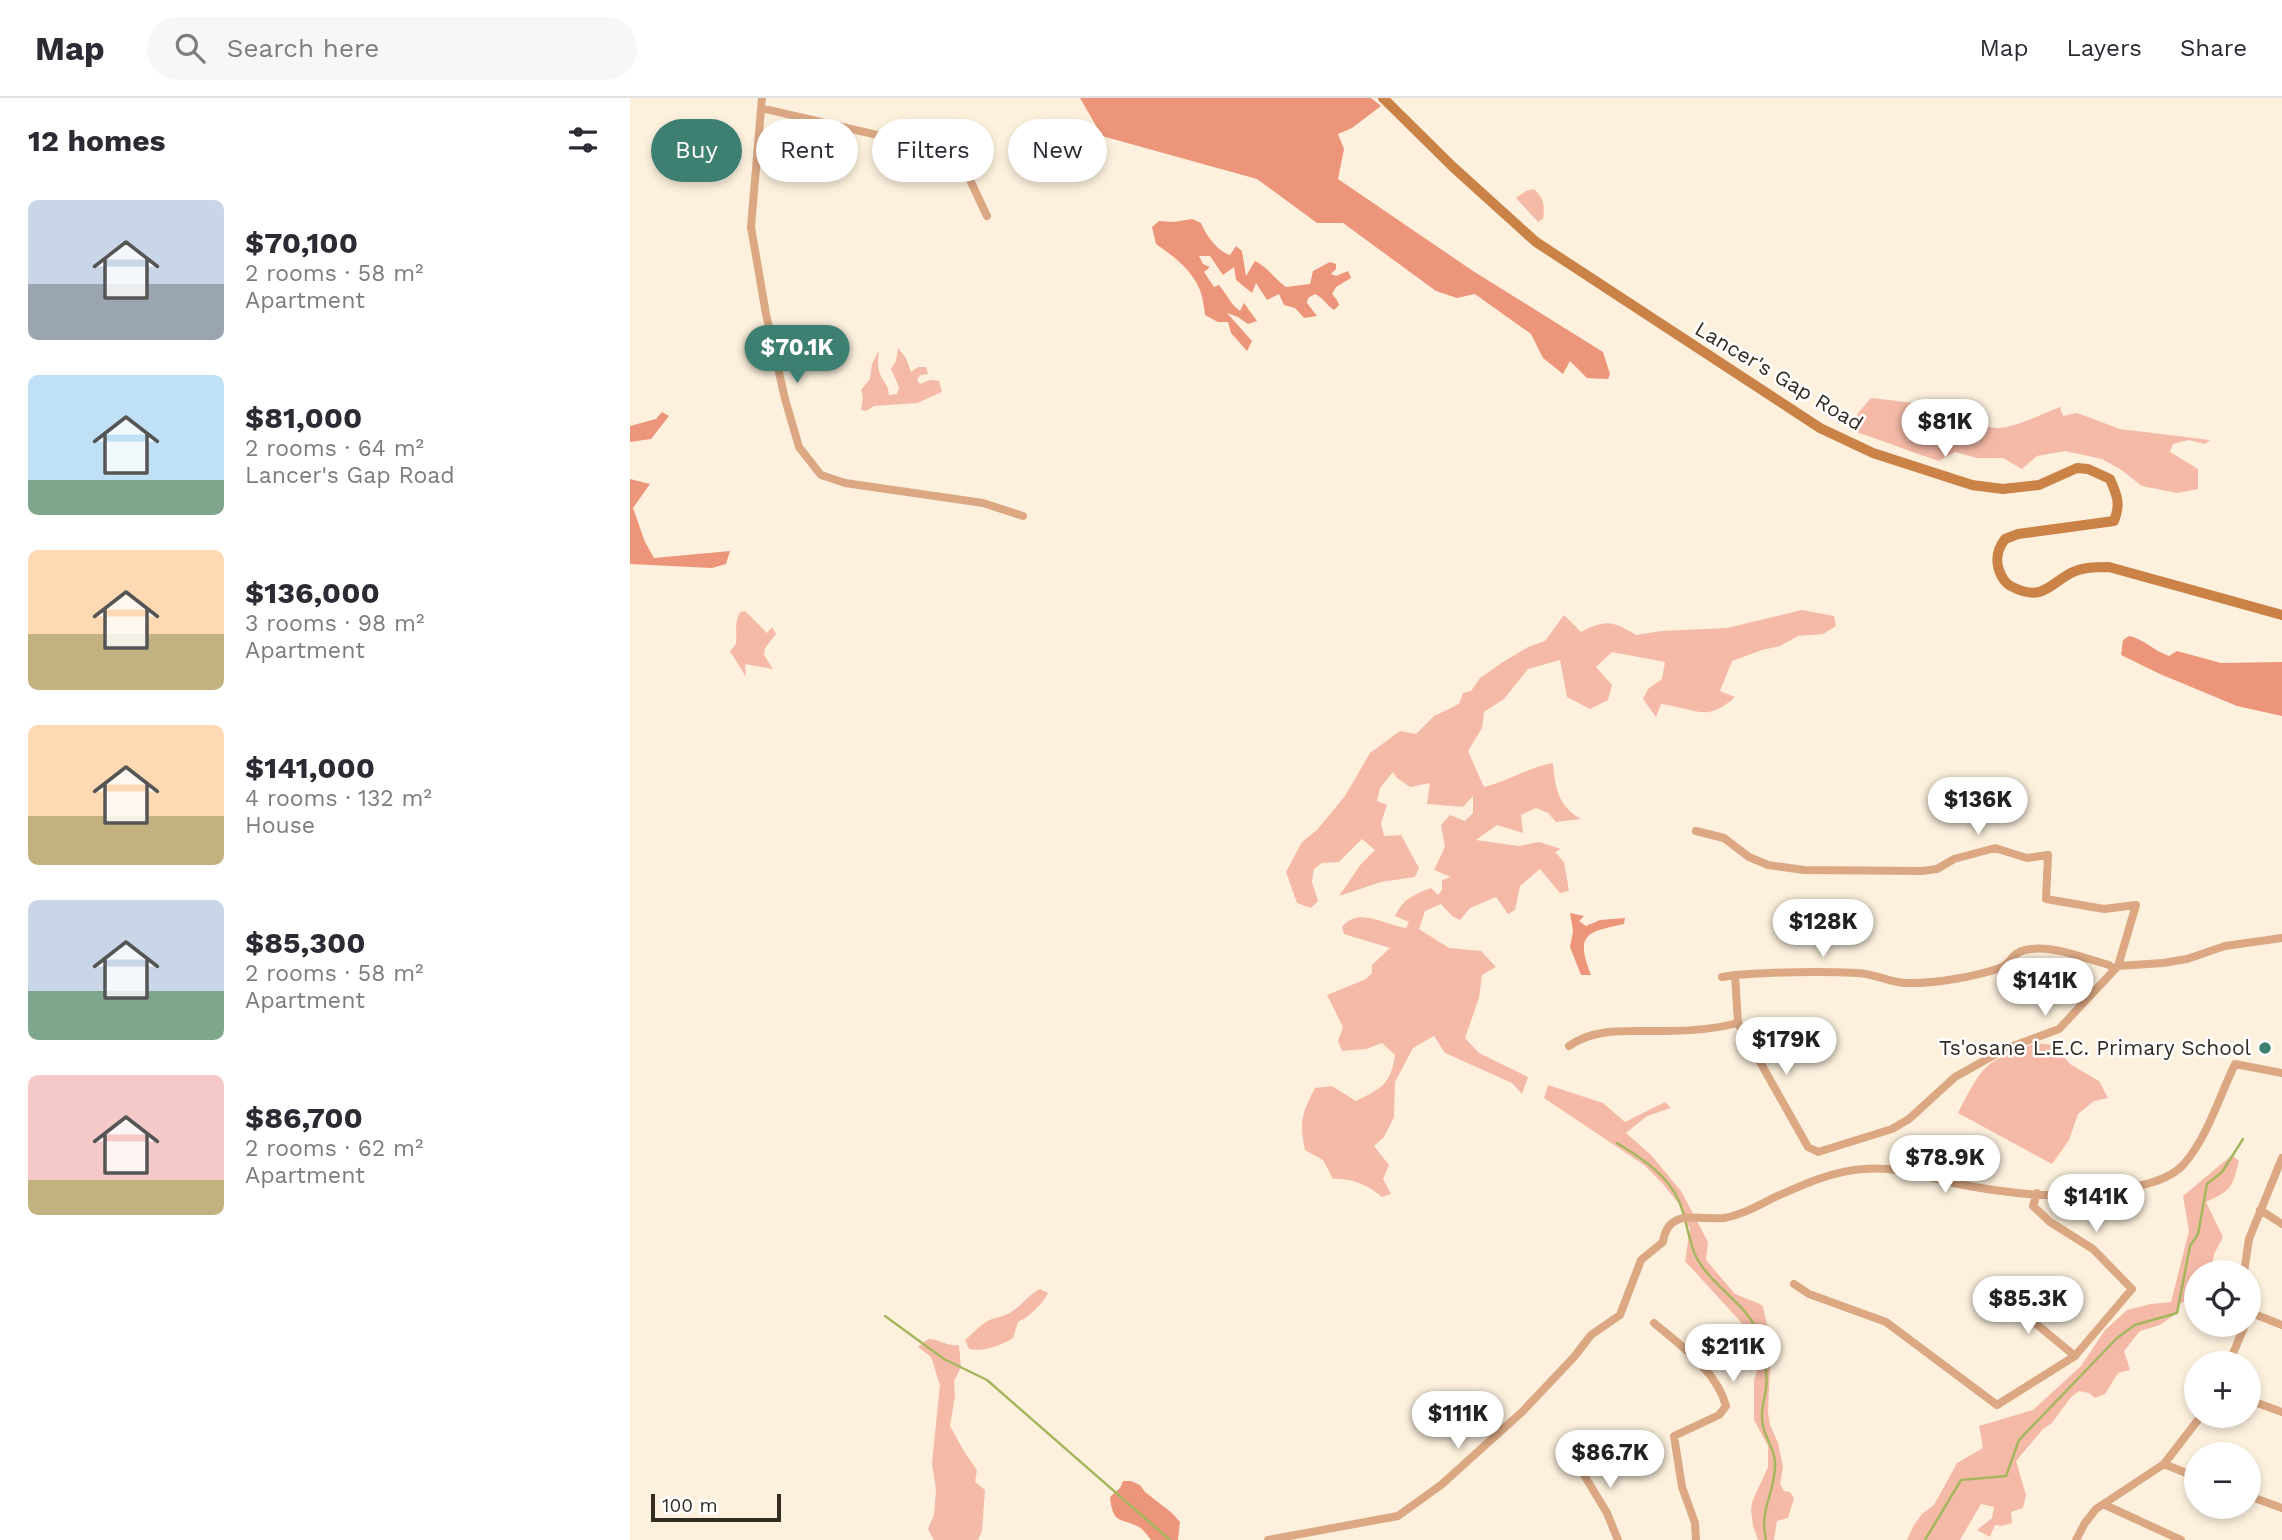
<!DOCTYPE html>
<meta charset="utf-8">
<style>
:root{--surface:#fff;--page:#f7f7f7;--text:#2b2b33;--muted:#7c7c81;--line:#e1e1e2;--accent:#3d7f71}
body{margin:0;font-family:"Work Sans",sans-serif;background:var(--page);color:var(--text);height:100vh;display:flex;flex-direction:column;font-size:26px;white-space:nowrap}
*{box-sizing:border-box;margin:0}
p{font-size:23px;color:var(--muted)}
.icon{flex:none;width:38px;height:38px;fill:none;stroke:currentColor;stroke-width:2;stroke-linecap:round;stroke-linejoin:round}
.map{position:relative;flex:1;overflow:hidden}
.drawer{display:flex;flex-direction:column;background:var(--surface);width:630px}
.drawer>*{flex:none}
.banner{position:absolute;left:21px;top:21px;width:665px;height:63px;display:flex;gap:14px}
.fabs{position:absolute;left:1554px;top:1162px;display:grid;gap:14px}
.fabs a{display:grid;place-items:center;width:77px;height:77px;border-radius:50%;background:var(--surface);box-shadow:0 4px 10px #0003;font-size:35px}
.scale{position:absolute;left:21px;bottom:18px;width:130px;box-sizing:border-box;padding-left:7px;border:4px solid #322b1f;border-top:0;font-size:19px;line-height:24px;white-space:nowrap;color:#322b1f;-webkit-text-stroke:5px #fff;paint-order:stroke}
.price{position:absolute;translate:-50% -60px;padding:0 16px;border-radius:24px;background:#fff;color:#222;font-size:23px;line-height:46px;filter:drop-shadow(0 2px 4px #0008)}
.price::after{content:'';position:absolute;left:50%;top:42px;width:21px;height:16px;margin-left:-10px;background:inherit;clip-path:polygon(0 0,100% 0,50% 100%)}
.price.active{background:var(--accent);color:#fff}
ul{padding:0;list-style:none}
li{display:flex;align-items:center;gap:21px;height:175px;padding:0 28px}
li span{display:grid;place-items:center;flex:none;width:196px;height:140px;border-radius:10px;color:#555}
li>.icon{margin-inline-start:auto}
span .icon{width:84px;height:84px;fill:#fffc;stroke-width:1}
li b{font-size:30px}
h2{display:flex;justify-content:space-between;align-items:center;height:84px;padding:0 28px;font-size:30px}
.chip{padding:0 24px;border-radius:32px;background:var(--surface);box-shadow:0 4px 10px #0003;font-size:24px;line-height:63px}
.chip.active{background:var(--accent);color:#fff}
header{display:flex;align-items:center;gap:42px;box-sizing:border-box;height:98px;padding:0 35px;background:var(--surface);border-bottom:2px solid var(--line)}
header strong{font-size:33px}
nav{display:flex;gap:38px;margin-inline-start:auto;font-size:24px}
.search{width:490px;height:63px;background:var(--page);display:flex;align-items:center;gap:18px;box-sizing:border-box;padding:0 24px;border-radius:38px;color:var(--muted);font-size:26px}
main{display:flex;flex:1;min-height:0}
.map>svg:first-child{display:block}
.green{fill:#f5baa7}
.forest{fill:#ed957a}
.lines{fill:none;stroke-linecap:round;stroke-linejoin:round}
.stream{stroke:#a6b65f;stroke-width:2.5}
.street{stroke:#dba883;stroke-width:8}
.secondary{stroke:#cb8247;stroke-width:10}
.poi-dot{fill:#3d7f71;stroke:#fff;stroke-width:2.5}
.labels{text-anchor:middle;stroke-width:5;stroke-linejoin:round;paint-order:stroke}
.street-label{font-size:21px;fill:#322b1f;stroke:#fff}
.poi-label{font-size:21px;fill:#322b1f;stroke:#fff;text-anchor:end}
</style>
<header>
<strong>Map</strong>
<div class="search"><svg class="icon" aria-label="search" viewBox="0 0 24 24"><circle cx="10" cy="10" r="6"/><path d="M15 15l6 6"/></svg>Search here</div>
<nav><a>Map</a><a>Layers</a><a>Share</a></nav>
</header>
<main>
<section class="drawer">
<h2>12 homes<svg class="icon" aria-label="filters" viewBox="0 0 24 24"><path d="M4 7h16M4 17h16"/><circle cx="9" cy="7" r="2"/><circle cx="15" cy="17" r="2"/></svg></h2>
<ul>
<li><span style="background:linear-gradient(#c9d6e8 60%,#9aa5b1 0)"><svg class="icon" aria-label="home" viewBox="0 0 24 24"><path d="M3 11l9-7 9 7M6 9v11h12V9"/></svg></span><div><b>$70,100</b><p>2 rooms · 58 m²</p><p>Apartment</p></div></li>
<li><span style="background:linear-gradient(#bfe0f5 75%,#7fa58c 0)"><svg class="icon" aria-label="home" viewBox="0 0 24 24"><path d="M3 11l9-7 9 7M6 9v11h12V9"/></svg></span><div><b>$81,000</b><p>2 rooms · 64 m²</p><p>Lancer's Gap Road</p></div></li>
<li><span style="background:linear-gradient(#ffd9b3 60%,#c2b280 0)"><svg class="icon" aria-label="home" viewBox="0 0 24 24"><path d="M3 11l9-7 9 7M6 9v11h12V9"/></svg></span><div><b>$136,000</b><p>3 rooms · 98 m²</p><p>Apartment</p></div></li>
<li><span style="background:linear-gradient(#ffd9b3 65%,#c2b280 0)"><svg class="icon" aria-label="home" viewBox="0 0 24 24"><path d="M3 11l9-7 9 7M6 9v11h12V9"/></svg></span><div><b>$141,000</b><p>4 rooms · 132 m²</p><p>House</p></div></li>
<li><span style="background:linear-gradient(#c9d6e8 65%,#7fa58c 0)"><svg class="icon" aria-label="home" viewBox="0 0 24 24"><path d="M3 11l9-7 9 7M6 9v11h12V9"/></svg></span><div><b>$85,300</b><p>2 rooms · 58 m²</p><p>Apartment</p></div></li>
<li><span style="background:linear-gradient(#f6c9c9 75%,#c2b280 0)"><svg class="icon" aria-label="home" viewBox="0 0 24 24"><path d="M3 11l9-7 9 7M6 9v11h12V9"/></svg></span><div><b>$86,700</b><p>2 rooms · 62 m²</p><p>Apartment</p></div></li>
</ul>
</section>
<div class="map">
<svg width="1652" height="1442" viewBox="0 0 1652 1442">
<rect width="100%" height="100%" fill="#fdf1de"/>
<path class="green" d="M904 91C914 100 915 108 913 121L908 124 886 100 896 93Z
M268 250 276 260 281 274 288 269H296L298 276 290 277 287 282 290 286 300 282 309 283 312 294 287 305 244 308 236 313 231 312 233 300 231 292 240 281 242 266 249 252C248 260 247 269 250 276 254 286 258 285 259 297L267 296 269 289 261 271 266 263Z
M1241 300C1265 303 1289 304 1311 312 1329 318 1349 330 1368 330 1386 330 1413 315 1430 309L1433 318 1447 315 1490 331 1580 342 1575 346 1559 342 1543 346 1540 354 1568 371V391L1547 395 1512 388 1490 371 1472 361 1435 353 1407 358 1392 371 1373 360H1347L1325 354 1309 363C1280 354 1252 342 1223 333L1228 315Z
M1172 512 1204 518 1206 528 1193 536 1168 538 1150 548 1132 552 1102 563 1090 593 1105 599C1076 626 1065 610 1031 606L1026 619 1013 601 1018 591 1032 581 1035 564 982 554 966 569 982 587 978 602 960 611 937 599 930 562 898 571 874 601 854 614 852 630 838 653 854 689C878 683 899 669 923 665 925 690 928 708 951 721L926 724 918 715 906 710 891 717 893 735 867 727 846 742 889 748 909 744 931 751 925 754 934 764 939 793 930 795 910 771 890 788 885 812 878 816 866 799 840 810 830 822 822 818 811 806 795 813 789 831 819 850 851 853 866 869 852 877 849 900 835 940 849 955 898 979 892 996 882 985 815 955 804 938 783 950 765 984 764 1019 754 1039 744 1048 759 1067 753 1081 761 1096 752 1099C740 1088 720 1079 703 1081L693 1062 675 1052C669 1025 672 1014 685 990L702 988 726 1003C751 991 761 986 765 957L752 945 736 951 712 953 708 943 713 929 697 897 736 881 742 875V867L760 850 714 836 712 829C728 808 755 827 776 830L779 824 765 818C773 801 783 797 801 790L808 797 812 792V782L821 779 804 772 815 749 811 727 820 717 835 723 843 715V698L833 709 797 706 800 685 780 689 767 680 763 674 750 690 747 703 757 707 751 725 754 738 771 737 789 770 785 779 751 784 709 798 731 766 745 752 732 741 709 764 692 765 684 771 682 784 688 803 681 810 667 805 656 774 672 744 687 732 715 698 740 655 770 633 786 636 804 618 829 606 833 595 841 593 850 580 873 564 898 549 915 543 934 517 951 534C976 521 983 523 1006 537L1031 533 1097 530Z
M115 513 137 535 142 529 146 536 135 550 134 557 143 571 115 566 116 579 100 553 106 546C107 533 104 527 110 514Z
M1406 945 1424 947 1440 966 1469 983 1478 1000 1464 1003 1448 1016 1439 1042 1422 1066 1328 1015C1353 967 1354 963 1406 945Z
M918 987 973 1005 995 1024 1035 1004 1041 1010 1017 1018 996 1035 1021 1057 1051 1093 1078 1144 1076 1162 1105 1196 1130 1206 1133 1209 1141 1244 1138 1314 1140 1327 1148 1345 1153 1369 1150 1386 1154 1393 1160 1394 1164 1400 1158 1420 1147 1423 1144 1442H1128L1123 1428 1121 1412 1122 1404 1138 1369V1348L1124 1322V1282L1127 1274 1120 1234 1055 1163 1060 1131 1049 1106 1032 1085 1014 1067 914 1000Z
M1602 1057 1609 1063C1602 1090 1602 1092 1576 1104L1593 1139 1584 1156 1581 1174H1566V1199L1551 1205 1544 1217 1530 1227 1510 1233 1494 1253 1500 1272 1488 1275 1475 1296 1465 1300 1459 1295 1449 1293 1441 1299 1422 1325 1413 1331 1386 1363 1396 1397 1393 1410 1381 1414 1382 1425 1372 1428 1365 1427 1360 1439 1347 1432 1362 1420 1364 1409 1351 1406 1330 1442H1277L1284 1427 1292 1416 1304 1407 1327 1365 1353 1350 1349 1328 1403 1312 1451 1268 1475 1232 1497 1212 1521 1206 1541 1204 1559 1133 1553 1098Z
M410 1191 418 1195C412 1207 400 1218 388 1224L383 1240C371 1248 353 1254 339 1251L335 1242C344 1235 351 1225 362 1221 370 1218 377 1218 384 1212 394 1205 398 1197 410 1191Z
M298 1241C310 1241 317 1249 329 1247L331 1269 324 1283 325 1298 320 1328 335 1355 347 1372 345 1384 355 1392 352 1433 348 1442H304L298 1431 304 1417 306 1392 302 1365 310 1287 301 1259 288 1249Z"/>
<path class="forest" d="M450 0H741L751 8 722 30 708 36 714 51 708 81 843 173 973 254 980 276 978 281 957 280 940 263 933 276 913 260 901 236 845 196 827 200 806 193 713 125H687L627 81 472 38Z
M562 121 571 125C576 137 587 153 600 157L606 148 612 153 616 178 625 163C638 169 644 181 656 189L680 186 683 173 700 164 706 166V171L701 176 706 178 718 173 721 180 706 189 702 196 707 202 709 207 704 212C696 207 694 200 685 196L678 200 677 205 687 218 674 220 665 210 654 207 649 196 637 202 626 185 622 195 606 182 604 169 593 177 580 158H569L573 166 580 169 574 174 584 189 589 187C597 196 600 206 610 213L614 205 627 223 618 226 608 219 597 215 622 243 617 253 601 235 598 224H588L575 217C574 209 573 198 569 190 561 171 542 157 526 146L522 129 529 123 544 124Z
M32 314 39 318 21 341 0 344V328L26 321Z
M0 381 20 386 3 410 15 444 24 460 100 453 96 466 82 470 0 466Z
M1499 538C1514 541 1524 553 1539 558L1547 553 1591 565 1652 564V618L1607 608 1530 576 1491 557 1493 542Z
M940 815 954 818 949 823 956 828 970 822 995 820 994 826C956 834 945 836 961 877H951L940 849 943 833Z
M493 1383H501L510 1387 515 1394 542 1415 550 1424 548 1442H521C518 1438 514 1432 509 1429 490 1419 483 1427 480 1399L490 1390Z"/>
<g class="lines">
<path class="stream" d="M987 1045C1011 1060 1037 1076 1049 1103 1056 1120 1058 1138 1064 1154 1078 1188 1118 1204 1129 1238 1134 1255 1138 1274 1136 1291 1134 1304 1130 1314 1133 1328 1136 1342 1146 1353 1145 1369 1144 1398 1129 1411 1136 1442
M255 1218 314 1261 357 1282 540 1442
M1295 1442 1331 1382 1376 1378 1389 1342 1487 1240 1505 1227 1547 1215 1560 1148 1568 1136 1577 1086 1592 1074 1613 1041"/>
<path class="street" d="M132 0 121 129 136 216 155 301 169 349 191 377 215 385 353 405 393 418
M131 10 312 52 333 67 357 118
M1066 733 1094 740 1119 759 1138 767 1174 772 1292 773 1307 771 1324 761 1365 750 1397 760 1418 757 1416 801 1474 811 1506 807 1488 868
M1092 879 1105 877
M1108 925 1178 1049 1188 1054 1262 1031 1279 1021 1325 979 1375 951 1429 931 1488 868 1533 865 1557 861 1595 848 1652 840
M939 948C967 928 1003 934 1036 933 1060 933 1085 931 1108 925L1105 877C1146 874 1188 873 1228 875 1245 876 1262 885 1275 885 1303 886 1344 879 1370 870 1381 866 1381 855 1395 852 1422 846 1453 860 1479 867L1484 871
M1630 1112 1652 1126
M1614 1174 1619 1141 1652 1060
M1164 1186 1179 1196 1256 1224 1367 1307 1445 1258 1502 1191 1463 1151 1420 1124 1403 1108 1407 1095
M1370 1196 1445 1258
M1619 1214 1652 1227
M1024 1225C1050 1247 1087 1273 1096 1308L1089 1317 1044 1338 1052 1389 1065 1425 1066 1442
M1599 1265 1615 1227
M1619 1302 1652 1314
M942 1357 977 1415 988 1442
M1534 1366 1566 1379
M1619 1398 1652 1410
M1475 1407 1551 1442
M638 1442 768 1418 811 1387 892 1314 944 1259 961 1237 990 1217 1011 1162 1033 1144C1038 1108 1071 1123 1094 1120 1111 1117 1128 1108 1143 1100 1172 1087 1202 1073 1234 1071 1265 1068 1293 1078 1323 1085 1383 1097 1447 1104 1507 1088 1523 1085 1543 1078 1554 1066 1578 1038 1589 999 1605 966L1652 975
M1446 1442 1455 1425 1466 1411 1534 1366 1571 1318"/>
<path class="secondary" d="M753 0 823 69 906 144 1190 330 1243 355 1342 387 1373 391 1409 387 1447 370 1458 371 1480 381C1487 397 1491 406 1484 423L1388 436 1375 441C1366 453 1365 464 1371 477 1375 485 1378 487 1387 491 1413 502 1420 486 1441 475 1453 469 1466 469 1479 469L1652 517"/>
</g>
<circle class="poi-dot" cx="1635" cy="950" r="7"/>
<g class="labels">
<g class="street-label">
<text transform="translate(1149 278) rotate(31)" y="7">Lancer's Gap Road</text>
</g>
<g class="poi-label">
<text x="1621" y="957">Ts'osane L.E.C. Primary School</text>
</g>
</g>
</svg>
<div class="fabs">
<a><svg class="icon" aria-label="locate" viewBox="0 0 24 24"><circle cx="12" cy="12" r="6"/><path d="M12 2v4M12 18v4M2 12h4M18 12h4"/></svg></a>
<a>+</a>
<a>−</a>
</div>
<div class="scale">100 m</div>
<b class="price active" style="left:167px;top:287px">$70.1K</b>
<b class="price" style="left:1315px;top:361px">$81K</b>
<b class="price" style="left:1348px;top:739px">$136K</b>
<b class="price" style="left:1193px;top:861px">$128K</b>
<b class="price" style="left:1415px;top:920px">$141K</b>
<b class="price" style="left:1156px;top:979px">$179K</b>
<b class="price" style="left:1315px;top:1097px">$78.9K</b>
<b class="price" style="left:1466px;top:1136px">$141K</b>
<b class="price" style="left:1398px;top:1238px">$85.3K</b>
<b class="price" style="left:1103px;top:1286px">$211K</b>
<b class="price" style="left:828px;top:1353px">$111K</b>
<b class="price" style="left:980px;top:1392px">$86.7K</b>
<div class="banner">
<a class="chip active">Buy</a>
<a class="chip">Rent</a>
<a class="chip">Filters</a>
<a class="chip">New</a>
</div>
</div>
</main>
